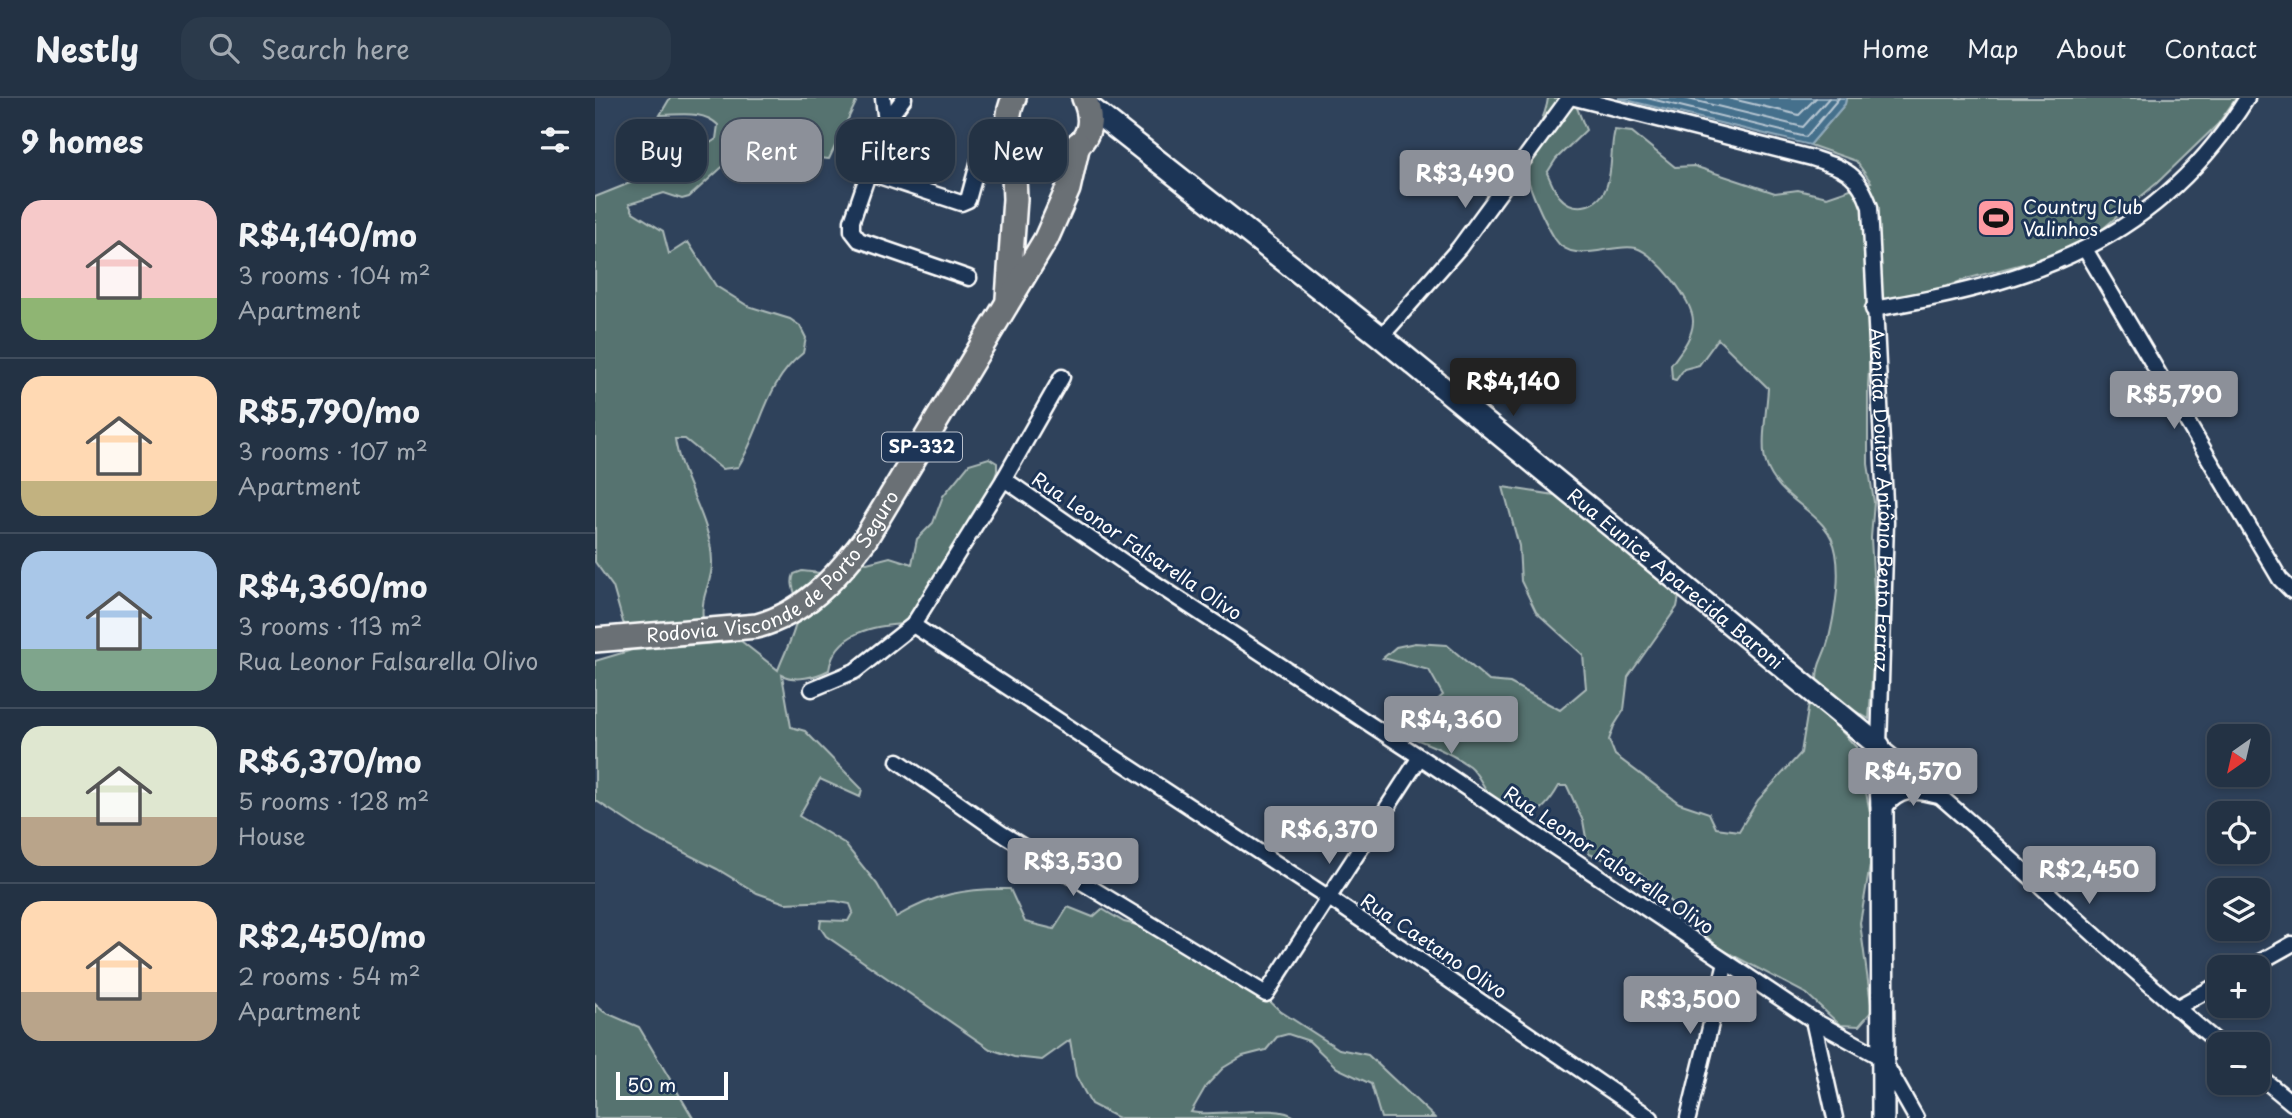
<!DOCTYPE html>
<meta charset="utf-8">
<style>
:root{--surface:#233244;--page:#2b3a4b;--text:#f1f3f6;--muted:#a3aab2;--line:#404d5d;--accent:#8c9099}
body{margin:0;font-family:"Playpen Sans",sans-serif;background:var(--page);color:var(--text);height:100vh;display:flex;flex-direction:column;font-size:26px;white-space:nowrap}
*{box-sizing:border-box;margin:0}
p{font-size:23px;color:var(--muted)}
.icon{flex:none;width:38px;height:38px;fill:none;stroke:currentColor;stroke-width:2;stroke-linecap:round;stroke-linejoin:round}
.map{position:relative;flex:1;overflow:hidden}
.details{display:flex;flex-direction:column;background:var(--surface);width:595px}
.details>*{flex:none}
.top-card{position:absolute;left:21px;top:21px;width:665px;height:63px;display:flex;gap:14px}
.needle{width:46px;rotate:214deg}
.buttons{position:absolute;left:1612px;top:626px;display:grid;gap:14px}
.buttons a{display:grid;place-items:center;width:63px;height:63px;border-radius:14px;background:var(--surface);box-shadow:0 4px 10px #0003,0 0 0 2px var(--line);font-size:35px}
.scale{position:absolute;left:21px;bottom:18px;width:112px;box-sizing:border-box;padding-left:7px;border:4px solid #fff;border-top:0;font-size:19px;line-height:24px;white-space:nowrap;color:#fff;-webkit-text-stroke:5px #1d3557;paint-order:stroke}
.price{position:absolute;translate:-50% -60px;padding:0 16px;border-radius:7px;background:var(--accent);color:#fff;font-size:23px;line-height:46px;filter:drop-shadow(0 2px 4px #0008)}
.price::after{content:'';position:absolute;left:50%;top:42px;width:21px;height:16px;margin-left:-10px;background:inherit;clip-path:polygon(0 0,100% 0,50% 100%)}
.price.on{background:#222;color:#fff}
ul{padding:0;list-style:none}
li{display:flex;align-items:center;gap:21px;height:175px;padding:0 21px}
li+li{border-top:2px solid var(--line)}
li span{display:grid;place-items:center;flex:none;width:196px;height:140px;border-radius:21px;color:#555}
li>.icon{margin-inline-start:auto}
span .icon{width:84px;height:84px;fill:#fffc;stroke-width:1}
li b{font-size:30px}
h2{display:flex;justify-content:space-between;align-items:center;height:84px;padding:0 21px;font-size:30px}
.pill{padding:0 24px;border-radius:21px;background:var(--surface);box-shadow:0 4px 10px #0003,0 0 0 2px var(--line);font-size:24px;line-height:63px}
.pill.on{background:var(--accent);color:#fff}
header{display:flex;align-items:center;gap:42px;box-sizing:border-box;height:98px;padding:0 35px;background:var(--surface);border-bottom:2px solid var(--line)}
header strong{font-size:33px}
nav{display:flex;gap:38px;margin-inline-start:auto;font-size:24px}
.search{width:490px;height:63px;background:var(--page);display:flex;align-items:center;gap:18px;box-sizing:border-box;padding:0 24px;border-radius:21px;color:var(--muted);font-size:26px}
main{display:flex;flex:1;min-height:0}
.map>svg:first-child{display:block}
.green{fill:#577370;stroke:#abb9b8;stroke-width:2}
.water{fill:#456f8c;stroke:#8fa9ba;stroke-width:2}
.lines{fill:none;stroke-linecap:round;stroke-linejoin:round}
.shore{stroke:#b5c5d1;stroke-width:2}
.street-casing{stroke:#fff;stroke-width:19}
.secondary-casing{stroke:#fff;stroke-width:26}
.primary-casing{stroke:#fff;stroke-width:28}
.street{stroke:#1d3557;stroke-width:14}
.secondary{stroke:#1d3557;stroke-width:21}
.primary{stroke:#6b6f75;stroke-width:23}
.labels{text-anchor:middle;stroke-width:6;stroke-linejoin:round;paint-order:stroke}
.shield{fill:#1d3557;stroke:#bbc2cd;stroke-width:2}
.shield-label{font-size:18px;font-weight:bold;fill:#fff}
.poi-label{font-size:19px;fill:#fff;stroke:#1d3557;text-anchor:start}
.street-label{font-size:19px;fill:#fff;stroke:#1d3557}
</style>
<header>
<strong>Nestly</strong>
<div class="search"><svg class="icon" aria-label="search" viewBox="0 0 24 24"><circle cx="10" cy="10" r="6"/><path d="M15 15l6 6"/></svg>Search here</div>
<nav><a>Home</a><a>Map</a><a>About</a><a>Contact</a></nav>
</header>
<main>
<section class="details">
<h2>9 homes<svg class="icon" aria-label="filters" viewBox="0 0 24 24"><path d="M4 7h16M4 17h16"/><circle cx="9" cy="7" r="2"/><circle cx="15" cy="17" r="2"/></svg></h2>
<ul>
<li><span style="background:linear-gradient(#f6c9c9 70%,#8fb573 0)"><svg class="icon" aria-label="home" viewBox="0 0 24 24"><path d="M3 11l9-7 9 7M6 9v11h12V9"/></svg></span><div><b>R$4,140/mo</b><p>3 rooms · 104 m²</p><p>Apartment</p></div></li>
<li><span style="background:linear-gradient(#ffd9b3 75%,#c2b280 0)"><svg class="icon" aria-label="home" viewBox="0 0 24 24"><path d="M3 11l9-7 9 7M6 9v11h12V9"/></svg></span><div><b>R$5,790/mo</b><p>3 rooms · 107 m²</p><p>Apartment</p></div></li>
<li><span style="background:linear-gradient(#a9c7e8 70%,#7fa58c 0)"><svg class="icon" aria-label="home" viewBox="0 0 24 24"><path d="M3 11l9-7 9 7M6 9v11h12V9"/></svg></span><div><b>R$4,360/mo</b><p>3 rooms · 113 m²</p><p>Rua Leonor Falsarella Olivo</p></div></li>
<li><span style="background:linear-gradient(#dfe7d0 65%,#b9a48a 0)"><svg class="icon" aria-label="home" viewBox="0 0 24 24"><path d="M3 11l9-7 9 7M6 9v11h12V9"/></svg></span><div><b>R$6,370/mo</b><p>5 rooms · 128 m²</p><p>House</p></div></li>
<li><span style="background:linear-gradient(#ffd9b3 65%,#b9a48a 0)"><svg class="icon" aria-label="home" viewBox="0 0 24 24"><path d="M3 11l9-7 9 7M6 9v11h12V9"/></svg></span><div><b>R$2,450/mo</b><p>2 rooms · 54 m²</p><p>Apartment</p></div></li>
</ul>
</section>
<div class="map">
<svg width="1697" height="1020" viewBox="0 0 1697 1020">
<rect width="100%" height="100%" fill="#2f425b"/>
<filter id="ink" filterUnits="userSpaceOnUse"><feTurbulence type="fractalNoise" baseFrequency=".0143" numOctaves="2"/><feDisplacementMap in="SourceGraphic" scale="14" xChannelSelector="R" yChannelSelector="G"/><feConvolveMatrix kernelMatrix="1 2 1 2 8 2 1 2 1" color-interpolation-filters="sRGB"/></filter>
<g filter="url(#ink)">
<path class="green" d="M75 0H263L234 61 149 54 135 62 94 99 87 101 69 95 34 106 38 114 68 133 74 156 93 144 121 188 153 208 195 221 205 228 211 240 208 255C169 286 169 327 143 369L127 371 90 341H80C86 383 116 420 117 463 118 486 105 494 108 522L34 533 28 524 18 489 0 464V99L85 65 121 41 123 27C108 12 85 17 65 17Z
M953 0H978L991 32 961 61 952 75C956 83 959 93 965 99 980 116 1006 108 1012 87 1018 70 1015 50 1020 32L1037 34 1080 69 1099 68 1180 95 1203 92 1232 99 1276 84 1261 63 1215 47 1250 6 1251 0H1641L1623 26 1562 85 1492 144 1465 156 1371 181 1343 192 1290 203 1277 223 1273 287V366L1279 404 1276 440 1281 528 1274 621 1222 591C1221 561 1228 565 1234 540 1240 514 1246 482 1241 455 1234 412 1184 406 1171 365 1165 348 1172 310 1173 290L1123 241 1104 267 1089 271 1081 282 1077 281 1076 267C1085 254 1097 241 1098 224 1099 203 1061 156 1041 150 1017 144 978 169 960 141 951 126 929 83 931 66 933 43 951 23 953 0Z
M394 360 402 365V373L387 419 312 526C279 527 240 534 234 572 221 579 200 584 187 577L196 629 210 633 267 691 265 699 225 681 204 718 249 745 282 786 301 819C340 796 371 790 415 791L430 824 459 831 473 809 498 819 507 811 529 824 585 837 655 884 685 913 744 951 773 957 840 1020H786L776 986 742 970 714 943 693 936 682 939 671 952 648 958 628 970 611 988 596 1014C622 1020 684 1004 701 1020H523L496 1006 481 978 475 942 447 962 419 959 395 951 231 838 225 829 226 822 253 823 258 814 255 806 240 803 190 805 162 795 122 771 52 736 0 702V563L37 552 146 543 183 572C190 553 204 529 203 508 202 496 194 488 199 476L207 473 225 475 242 458 272 465 295 459 317 466 322 441 338 425 348 398 374 366Z
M908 389 966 398 1085 494 1082 509 1033 579 1029 612 1019 628 1014 642 1020 657 1084 705 1114 715 1121 730 1144 733 1163 702 1206 655 1215 599 1262 650 1280 739 1265 825 1277 913 1264 928 1245 927 1212 896 1124 850 1044 774 994 756 988 723 972 688H964C945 722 926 729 897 699 888 690 884 676 874 668 853 653 829 644 805 635L848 597 834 572 788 560 801 549 820 545 852 547 894 583 915 585 965 612 991 590 988 557 941 514 926 483 924 448Z
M0 906 9 914 44 929 98 1020H0Z"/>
<path class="water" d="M1023 0H1251L1250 6 1215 47Z"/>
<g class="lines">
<path class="shore" d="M1052 0 1211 39 1244 0
M1089 0 1208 29 1234 0
M1133 0 1204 17 1221 0"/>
<g class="street-casing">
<g id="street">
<path d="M288 0 291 24 309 0"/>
<path id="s1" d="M980 0 1217 60C1250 71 1263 74 1275 109L1291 424 1284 648C1403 742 1508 851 1626 947"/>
<path d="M291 24 257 123V133L264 142 374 180"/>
<path d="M275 75 366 105 373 102 389 44"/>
<path d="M1490 151 1685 481 1697 493"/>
<path d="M1278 211C1436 185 1563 144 1652 0"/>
<path d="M786 239 864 150 974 0"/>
<path d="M409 381 549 478 825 659 1218 922 1287 960 1321 1020"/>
<path d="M318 527 734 800 1056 1020"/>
<path d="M217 591 260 573 318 527 409 381 467 279"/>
<path d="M303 663 406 735 671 896 825 659"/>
<path d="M1287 679 1324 680"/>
<path d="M1654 870 1697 846"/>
<path d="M1581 910 1624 886"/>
<path d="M1218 922 1240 1020"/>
<path d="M1662 976 1697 1005"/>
<path d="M1093 1020 1131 864"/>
</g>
</g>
<g class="secondary-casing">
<g id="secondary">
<path id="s2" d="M493 8 786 239 1284 648 1287 707 1288 1020"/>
<path d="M1287 707C1304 687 1318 688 1342 694"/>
</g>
</g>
<g class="primary-casing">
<g id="primary">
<path d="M419 0C385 74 523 75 489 0"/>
<path d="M413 200 420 101 417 33"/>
<path id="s3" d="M0 542 162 528C209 515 240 481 269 443L451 141 473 91 483 46"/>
</g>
</g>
<use href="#street" class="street"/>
<use href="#secondary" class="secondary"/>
<use href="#primary" class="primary"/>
</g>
</g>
<defs>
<g id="stadium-square" transform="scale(2.0125)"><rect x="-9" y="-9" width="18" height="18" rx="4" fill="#ff9aa2" stroke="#1d3557"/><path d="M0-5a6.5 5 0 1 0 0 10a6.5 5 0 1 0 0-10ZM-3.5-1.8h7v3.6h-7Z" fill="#111"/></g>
</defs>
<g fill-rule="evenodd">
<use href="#stadium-square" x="1401" y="120"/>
</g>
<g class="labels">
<rect class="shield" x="287" y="334.5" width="80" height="29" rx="5"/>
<g class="shield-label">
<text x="327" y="355">SP-332</text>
</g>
<g class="poi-label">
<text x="1428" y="116">Country Club<tspan x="1428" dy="22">Valinhos</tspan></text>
</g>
<g class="street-label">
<text dy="7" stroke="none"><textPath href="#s1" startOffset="618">Avenida Doutor Antônio Bento Ferraz</textPath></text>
<text transform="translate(542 448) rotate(34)" y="7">Rua Leonor Falsarella Olivo</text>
<text dy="7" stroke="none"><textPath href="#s3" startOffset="205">Rodovia Visconde de Porto Seguro</textPath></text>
<text dy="7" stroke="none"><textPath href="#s2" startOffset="754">Rua Eunice Aparecida Baroni</textPath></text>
<text transform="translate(1014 762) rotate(34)" y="7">Rua Leonor Falsarella Olivo</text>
<text transform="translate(839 848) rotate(34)" y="7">Rua Caetano Olivo</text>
</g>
</g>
</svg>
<div class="buttons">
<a><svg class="needle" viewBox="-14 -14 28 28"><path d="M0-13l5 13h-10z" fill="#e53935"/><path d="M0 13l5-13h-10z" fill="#a3aab2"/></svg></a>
<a><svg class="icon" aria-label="locate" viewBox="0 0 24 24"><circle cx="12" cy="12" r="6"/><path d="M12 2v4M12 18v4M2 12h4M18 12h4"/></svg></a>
<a><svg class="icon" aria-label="layers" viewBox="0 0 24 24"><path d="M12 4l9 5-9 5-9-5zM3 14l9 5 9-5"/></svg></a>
<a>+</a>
<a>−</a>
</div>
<div class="scale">50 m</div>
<b class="price" style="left:870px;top:112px">R$3,490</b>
<b class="price on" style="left:918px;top:320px">R$4,140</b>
<b class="price" style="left:1579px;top:333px">R$5,790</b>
<b class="price" style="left:856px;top:658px">R$4,360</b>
<b class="price" style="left:1318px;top:710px">R$4,570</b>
<b class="price" style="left:734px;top:768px">R$6,370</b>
<b class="price" style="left:478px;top:800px">R$3,530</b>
<b class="price" style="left:1494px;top:808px">R$2,450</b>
<b class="price" style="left:1095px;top:938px">R$3,500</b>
<div class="top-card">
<a class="pill">Buy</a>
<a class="pill on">Rent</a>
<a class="pill">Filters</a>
<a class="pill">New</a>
</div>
</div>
</main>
